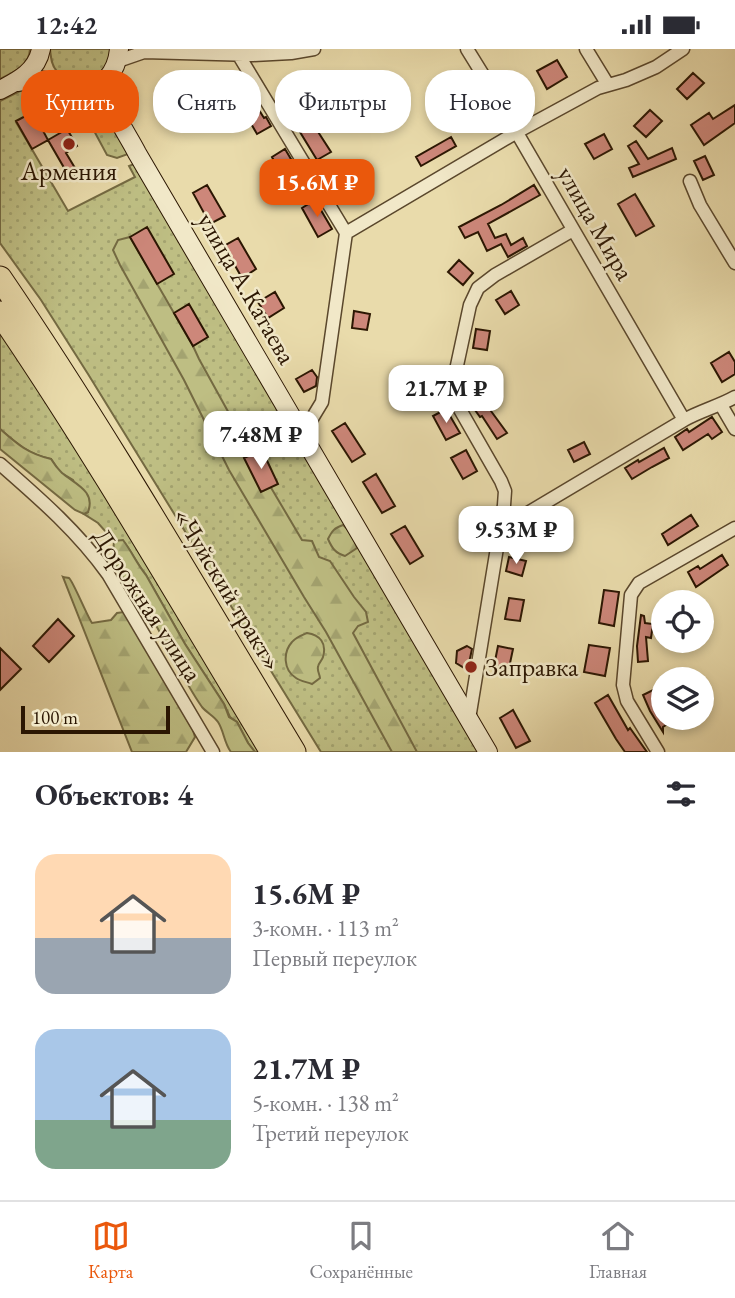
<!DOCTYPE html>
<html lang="ru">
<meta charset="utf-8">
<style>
:root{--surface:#fff;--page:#f2f2f3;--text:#2b2b33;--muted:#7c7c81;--line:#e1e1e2;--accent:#ea580c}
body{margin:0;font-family:"EB Garamond",serif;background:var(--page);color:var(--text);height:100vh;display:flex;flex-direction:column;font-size:26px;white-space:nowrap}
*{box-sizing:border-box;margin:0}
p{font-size:23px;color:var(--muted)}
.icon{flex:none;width:38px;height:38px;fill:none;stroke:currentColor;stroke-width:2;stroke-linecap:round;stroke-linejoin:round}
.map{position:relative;height:703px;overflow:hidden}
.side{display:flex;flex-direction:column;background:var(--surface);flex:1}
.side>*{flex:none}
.banner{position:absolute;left:21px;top:21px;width:693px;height:63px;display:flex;gap:14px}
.buttons{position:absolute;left:651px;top:541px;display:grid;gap:14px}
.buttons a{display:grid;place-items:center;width:63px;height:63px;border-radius:50%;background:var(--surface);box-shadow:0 4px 10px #0003;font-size:35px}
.scale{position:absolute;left:21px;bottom:18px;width:149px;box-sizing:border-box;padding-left:7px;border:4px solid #2b1602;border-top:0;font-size:19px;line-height:24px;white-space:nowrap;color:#2b1602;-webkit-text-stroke:5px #f1e8c8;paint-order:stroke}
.price{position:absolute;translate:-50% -60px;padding:0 16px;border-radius:14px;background:#fff;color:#222;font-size:23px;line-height:46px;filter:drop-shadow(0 2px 4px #0008)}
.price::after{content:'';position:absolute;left:50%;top:42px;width:21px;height:16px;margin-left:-10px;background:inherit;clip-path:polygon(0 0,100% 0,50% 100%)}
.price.on{background:var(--accent);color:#fff}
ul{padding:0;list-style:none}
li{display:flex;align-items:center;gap:21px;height:175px;padding:0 35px}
li span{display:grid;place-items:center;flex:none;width:196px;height:140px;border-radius:21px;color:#555}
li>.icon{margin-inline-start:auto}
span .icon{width:84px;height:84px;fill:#fffc;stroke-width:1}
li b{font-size:30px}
h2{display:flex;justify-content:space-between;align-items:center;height:84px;padding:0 35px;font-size:30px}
.pill{padding:0 24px;border-radius:28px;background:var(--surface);box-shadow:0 4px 10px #0003;font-size:24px;line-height:63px}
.pill.on{background:var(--accent);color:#fff}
.status{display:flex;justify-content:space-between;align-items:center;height:49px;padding:0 35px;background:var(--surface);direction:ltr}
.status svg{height:19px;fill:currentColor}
.tab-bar{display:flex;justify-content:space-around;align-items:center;height:98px;border-top:2px solid var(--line);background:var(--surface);font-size:19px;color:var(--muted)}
.tab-bar a{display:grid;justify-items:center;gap:4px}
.tab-bar .on{color:var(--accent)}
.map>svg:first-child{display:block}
.grass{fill:url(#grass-dots);stroke:#746a42;stroke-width:2}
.forest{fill:url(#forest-firs);stroke:#746a42;stroke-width:2}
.building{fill:#cd877a;stroke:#2b1602;stroke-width:2}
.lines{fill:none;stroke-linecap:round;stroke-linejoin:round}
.street-casing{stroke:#5a472c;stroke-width:15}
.secondary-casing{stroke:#2b1602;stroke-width:20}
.highway-casing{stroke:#2b1602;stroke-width:25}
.street{stroke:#f1e8c8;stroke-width:12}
.secondary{stroke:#f1e8c8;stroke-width:18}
.highway{stroke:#e9dbab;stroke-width:23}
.poi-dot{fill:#8f2418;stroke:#f1e8c8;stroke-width:2.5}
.labels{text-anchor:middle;stroke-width:5;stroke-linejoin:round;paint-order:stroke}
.poi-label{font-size:26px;fill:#2b1602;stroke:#f1e8c8}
.street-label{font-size:26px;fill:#2b1602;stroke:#f1e8c8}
</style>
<div class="status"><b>12:42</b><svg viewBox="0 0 49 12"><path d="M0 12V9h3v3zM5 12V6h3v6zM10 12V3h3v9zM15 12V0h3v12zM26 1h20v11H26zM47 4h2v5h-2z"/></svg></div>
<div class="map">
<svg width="735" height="703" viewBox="0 0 735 703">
<defs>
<pattern id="grass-dots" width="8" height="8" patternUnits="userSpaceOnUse" patternTransform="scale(1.75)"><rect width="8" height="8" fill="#bebe83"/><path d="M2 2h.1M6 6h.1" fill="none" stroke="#a3a370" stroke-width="1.8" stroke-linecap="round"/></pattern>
<pattern id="forest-firs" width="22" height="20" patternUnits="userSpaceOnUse" patternTransform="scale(1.75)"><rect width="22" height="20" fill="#bebe83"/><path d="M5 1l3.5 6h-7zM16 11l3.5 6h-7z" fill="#a3a370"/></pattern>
</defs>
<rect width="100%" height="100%" fill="#e9dbab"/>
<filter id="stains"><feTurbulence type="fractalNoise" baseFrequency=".00286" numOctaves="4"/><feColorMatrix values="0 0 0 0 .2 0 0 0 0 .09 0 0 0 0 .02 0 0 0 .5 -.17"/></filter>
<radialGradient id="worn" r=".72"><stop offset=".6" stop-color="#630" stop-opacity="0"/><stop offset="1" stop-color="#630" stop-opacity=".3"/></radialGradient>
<path class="grass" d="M0 0H30C29 18 14 23 0 30Z
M50 0H112C109 8 107 20 101 26 89 38 66 35 56 21 51 15 51 8 50 0Z
M40 38C63 44 86 49 105 63L128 105 117 109 107 106 85 65 53 52 16 73 68 162 135 128 129 117 134 115 479 703H321L88 325 41 251 0 194V52L26 39Z
M0 282 40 339 266 703H255L248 694 237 673 230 668 224 655 185 595 146 526C137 515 132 503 123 492H114L98 474 84 465 88 463 73 431 60 423 51 410C29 405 17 395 0 380Z"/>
<path class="forest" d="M130 188 193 297 199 310 257 415 302 491 312 492 319 508 330 512 354 548 366 563 368 573 358 577 353 584 417 703H392L326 583 304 548 229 421 184 331 120 216 113 201 118 191Z
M0 380C17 395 28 405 51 410 54 415 58 420 62 424 75 435 96 442 88 463L84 465 75 461 0 400Z
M343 476C351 482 355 489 357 499L345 507C335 504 332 499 328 490 332 482 334 479 343 476Z
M123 491C132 503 137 515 146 526L185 595 224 655 229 668 237 673 248 694 255 703H231C224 694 224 682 218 673 214 667 207 664 202 658 182 630 169 597 151 568 141 551 125 537 117 518 113 509 113 501 114 492Z
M63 528C65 529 67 528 69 529 73 532 87 567 92 574L111 571 117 564 124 563 193 681 195 688 186 703H132Z
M307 584C320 586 327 594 323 608 322 612 318 614 318 618 317 622 320 626 320 629L312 635C307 633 300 632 296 629 283 621 283 603 292 593 296 588 302 586 307 584Z"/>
<path class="building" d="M557 11 567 28 547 40 537 22Z
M693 24 704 34 687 50 677 40Z
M160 41 178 42V58L159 57Z
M252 50 264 69 266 68 271 77 257 85 246 66 244 67 239 58Z
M735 56V74L704 96 691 76 709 64 713 70Z
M650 61 662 72 646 88 634 77Z
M33 63 48 91 32 100 16 72Z
M313 75 331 103 317 111 300 83Z
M67 80 77 97 66 104 78 124 70 129 48 91Z
M604 85 612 100 594 110 585 95Z
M451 88 456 97 421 117 416 108Z
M636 92 648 110 672 99 676 110 633 128 629 119 639 115 628 97Z
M285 100 301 127 287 136 272 108Z
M705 107 714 126 703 131 694 112Z
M207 136 225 167 210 175 193 144Z
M534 136 540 146 488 175 495 189 506 185 511 196 523 189 527 197 508 208 501 195 487 202 478 183 465 189 459 178 501 156Z
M635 145 654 177 636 187 618 155Z
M315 151 332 180 318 188 302 159Z
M147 178 174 225 157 235 130 188Z
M238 189 256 220 242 229 224 197Z
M459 211 473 224 463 236 448 223Z
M511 242 519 256 505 265 496 251Z
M275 243 284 259 268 269 258 253Z
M189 255 208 288 193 297 174 264Z
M354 262 370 265 367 281 352 279Z
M476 280 490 282 487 301 473 299Z
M729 303 735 313V325L722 333 711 314Z
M312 321 317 328 316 337 304 343 296 330Z
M480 347 507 384 497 390 482 367 480 368 470 354Z
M446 360 460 384 446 391 433 367Z
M712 368 722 383 712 390 708 385 683 401 675 388 687 380 689 383Z
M345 374 365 405 352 413 332 382Z
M584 393 590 405 574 413 568 401Z
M664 399 669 409 652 418 632 430 625 419 638 411 639 413Z
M262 401 278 435 261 443 244 409Z
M466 401 477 422 463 430 451 409Z
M376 425 395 457 382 464 363 433Z
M691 466 698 477 668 496 662 485Z
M405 477 423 507 410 515 391 485Z
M722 506 728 516 696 538 688 523 698 517 700 520Z
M509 508 526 512 522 527 506 522Z
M604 541 619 543 614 577 599 574Z
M509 549 524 551 520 572 505 570Z
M641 566 644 567 645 574 653 575 651 589 646 588 648 612 638 613 637 597Z
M58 570 74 587 49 613 33 597Z
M589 596 610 599 605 627 584 623Z
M467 597 472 600 468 619 466 620 456 614 457 602Z
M498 597 513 600 509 619 494 617Z
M0 599 21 620 0 641Z
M655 640 660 651 657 652 663 661V668H678L663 678V683L650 662 643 646Z
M608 646 628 681 630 679 647 703H625L616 690 595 654Z
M513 661 530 692 516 699 500 669Z"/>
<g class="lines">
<g class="street-casing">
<path id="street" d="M467 0 488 34 684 371
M586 0 608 36
M238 5 346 184
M118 12 144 3 253 6 291 4 314 0
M690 132 700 156 735 214
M346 184 517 83 598 39 626 31 656 18 683 0
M721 356 735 380
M302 386 322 353 346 184
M0 415C40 450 77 482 108 525L213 703
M501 480 684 371C700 362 719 357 735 348
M469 670 504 456 505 442 501 432 454 350 452 342 453 335 470 256 478 239 495 226 573 181
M658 703 627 652 623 636 631 546 639 534 735 479"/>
</g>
<g class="secondary-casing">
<path id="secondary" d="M110 27C102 52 126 82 137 104L488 703
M18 33C31 30 43 30 56 34 63 36 69 40 77 41 102 43 117 23 119 0
M0 41C18 32 37 22 41 0"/>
</g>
<g class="highway-casing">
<path id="highway" d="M0 229C105 383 198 544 294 703
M0 264C97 406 183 556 272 703"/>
</g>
<use href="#street" class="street"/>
<use href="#secondary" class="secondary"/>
<use href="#highway" class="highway"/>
</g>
<g class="poi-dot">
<circle cx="69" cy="95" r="7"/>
<circle cx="471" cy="618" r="7"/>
</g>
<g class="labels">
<g class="poi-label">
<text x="69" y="131">Армения</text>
<text x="485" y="627" text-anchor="start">Заправка</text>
</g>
<g class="street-label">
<text transform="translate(596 174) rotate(60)" y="9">улица Мира</text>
<text transform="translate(247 239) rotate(60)" y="9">улица А.Катаева</text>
<text transform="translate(228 540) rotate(59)" y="9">«Чуйский тракт»</text>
<text transform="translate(148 556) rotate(57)" y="9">Дорожная улица</text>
</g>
</g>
<rect width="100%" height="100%" filter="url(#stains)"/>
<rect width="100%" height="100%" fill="url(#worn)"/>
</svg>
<div class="buttons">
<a><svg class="icon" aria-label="locate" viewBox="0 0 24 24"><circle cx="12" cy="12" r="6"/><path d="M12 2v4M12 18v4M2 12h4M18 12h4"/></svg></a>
<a><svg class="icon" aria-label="layers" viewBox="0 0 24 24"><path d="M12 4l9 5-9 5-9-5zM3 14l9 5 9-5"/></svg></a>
</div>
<div class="scale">100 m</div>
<b class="price on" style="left:317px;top:170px">15.6M ₽</b>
<b class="price" style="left:446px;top:376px">21.7M ₽</b>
<b class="price" style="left:261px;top:422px">7.48M ₽</b>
<b class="price" style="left:516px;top:517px">9.53M ₽</b>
<div class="banner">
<a class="pill on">Купить</a>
<a class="pill">Снять</a>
<a class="pill">Фильтры</a>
<a class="pill">Новое</a>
</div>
</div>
<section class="side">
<h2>Объектов: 4<svg class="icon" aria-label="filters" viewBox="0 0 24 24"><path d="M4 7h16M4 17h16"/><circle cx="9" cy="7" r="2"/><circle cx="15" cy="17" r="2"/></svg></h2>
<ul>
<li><span style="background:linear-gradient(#ffd9b3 60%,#9aa5b1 0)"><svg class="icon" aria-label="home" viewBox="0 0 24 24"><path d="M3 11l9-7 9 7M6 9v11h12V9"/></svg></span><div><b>15.6M ₽</b><p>3-комн. · 113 m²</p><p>Первый переулок</p></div></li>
<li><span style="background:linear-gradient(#a9c7e8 65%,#7fa58c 0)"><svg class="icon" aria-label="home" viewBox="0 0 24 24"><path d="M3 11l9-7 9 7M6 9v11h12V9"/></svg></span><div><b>21.7M ₽</b><p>5-комн. · 138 m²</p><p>Третий переулок</p></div></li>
</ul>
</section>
<nav class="tab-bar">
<a class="on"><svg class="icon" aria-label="map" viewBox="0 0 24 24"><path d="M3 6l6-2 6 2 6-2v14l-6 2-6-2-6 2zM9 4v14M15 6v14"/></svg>Карта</a>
<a><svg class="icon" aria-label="saved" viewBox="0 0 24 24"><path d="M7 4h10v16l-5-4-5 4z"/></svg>Сохранённые</a>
<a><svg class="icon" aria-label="home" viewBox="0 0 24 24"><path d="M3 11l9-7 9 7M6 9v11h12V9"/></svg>Главная</a>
</nav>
